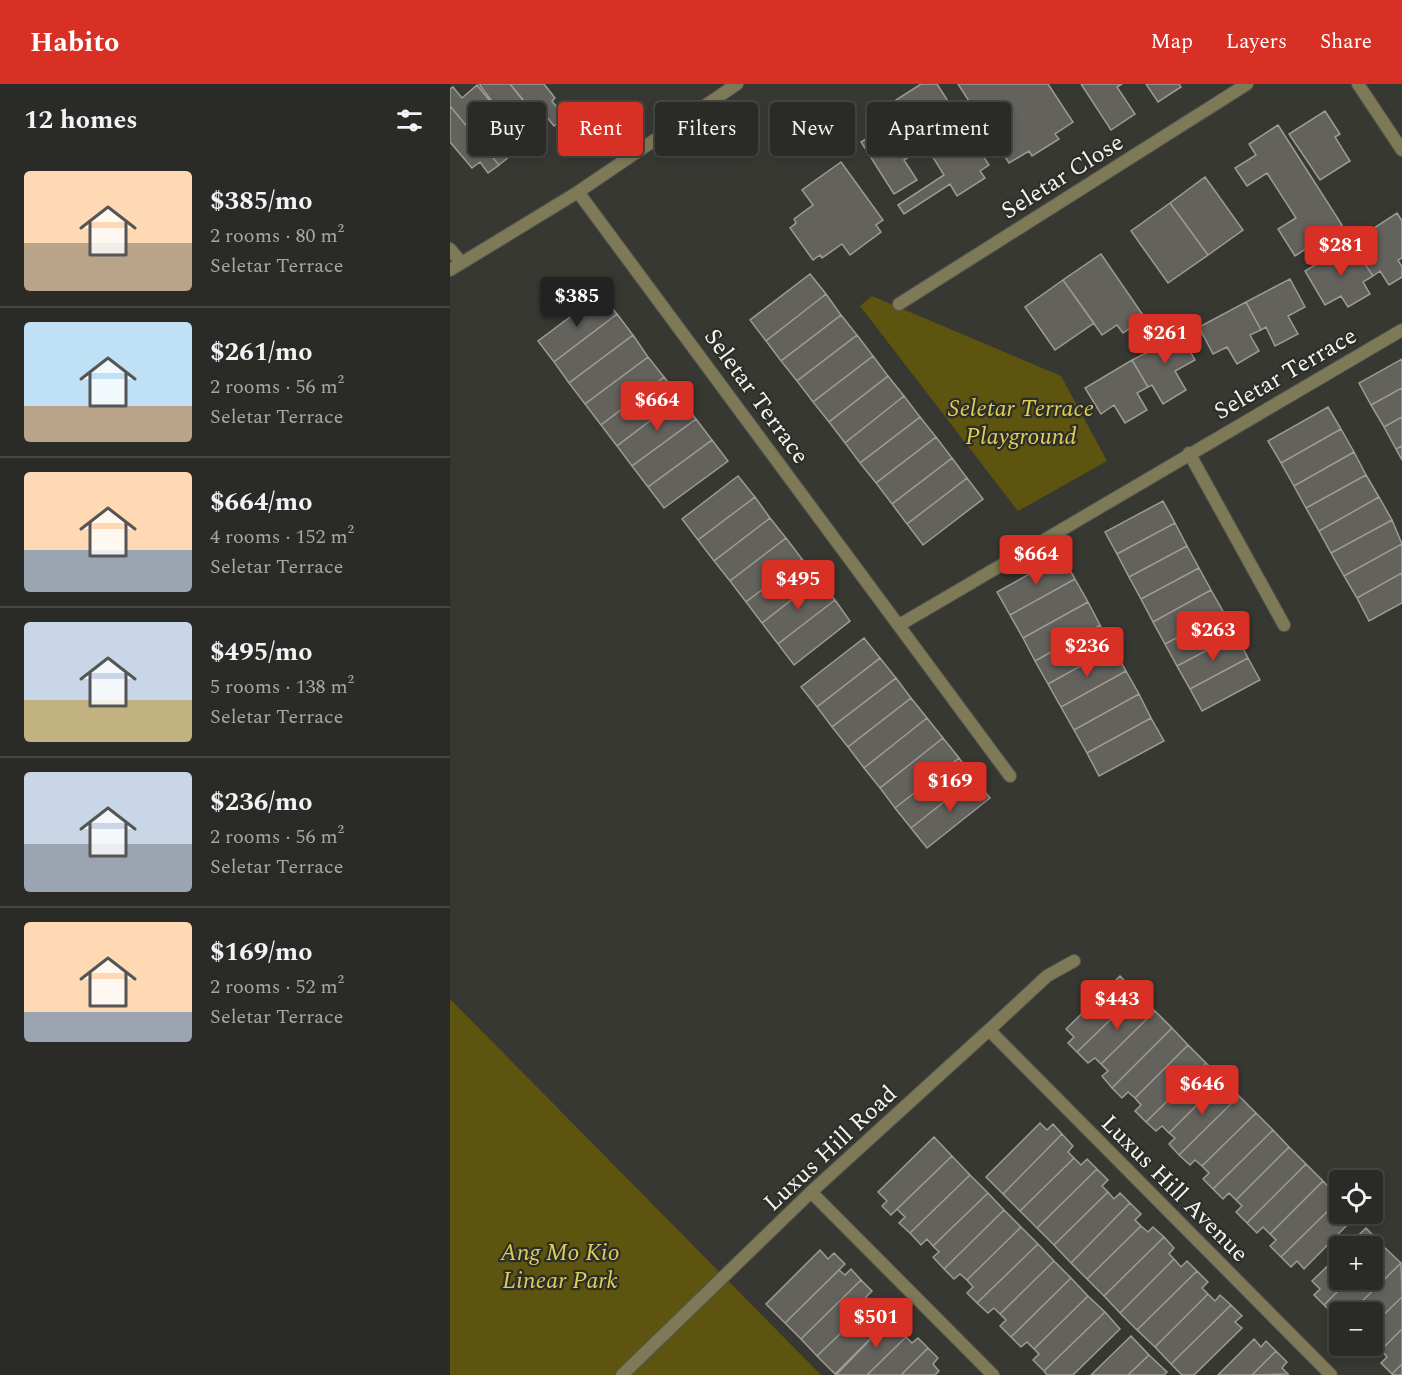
<!DOCTYPE html>
<meta charset="utf-8">
<style>
:root{--surface:#2a2a26;--page:#32322e;--text:#f1f3f6;--muted:#a5a7a7;--line:#464643;--accent:#d93025}
body{margin:0;font-family:Spectral,serif;background:var(--page);color:var(--text);height:100vh;display:flex;flex-direction:column;font-size:22px;white-space:nowrap}
*{box-sizing:border-box;margin:0}
p{font-size:20px;color:var(--muted)}
.icon{flex:none;width:33px;height:33px;fill:none;stroke:currentColor;stroke-width:2;stroke-linecap:round;stroke-linejoin:round}
.map{position:relative;flex:1;overflow:hidden}
.drawer{display:flex;flex-direction:column;background:var(--surface);width:450px}
.drawer>*{flex:none}
.guide{position:absolute;left:18px;top:18px;width:570px;height:54px;display:flex;gap:12px}
.controls{position:absolute;left:879px;top:1086px;display:grid;gap:12px}
.controls a{display:grid;place-items:center;width:54px;height:54px;border-radius:6px;background:var(--surface);box-shadow:0 3px 9px #0003,0 0 0 2px var(--line);font-size:30px}
.price{position:absolute;translate:-50% -51px;padding:0 14px;border-radius:6px;background:var(--accent);color:#fff;font-size:20px;line-height:39px;filter:drop-shadow(0 2px 3px #0008)}
.price::after{content:'';position:absolute;left:50%;top:36px;width:18px;height:14px;margin-left:-9px;background:inherit;clip-path:polygon(0 0,100% 0,50% 100%)}
.price.current{background:#222;color:#fff}
ul{padding:0;list-style:none}
li{display:flex;align-items:center;gap:18px;height:150px;padding:0 24px}
li+li{border-top:2px solid var(--line)}
li span{display:grid;place-items:center;flex:none;width:168px;height:120px;border-radius:6px;color:#555}
li>.icon{margin-inline-start:auto}
span .icon{width:72px;height:72px;fill:#fffc;stroke-width:1}
li b{font-size:26px}
h2{display:flex;justify-content:space-between;align-items:center;height:72px;padding:0 24px;font-size:26px}
.tag{padding:0 21px;border-radius:6px;background:var(--surface);box-shadow:0 3px 9px #0003,0 0 0 2px var(--line);font-size:21px;line-height:54px}
.tag.current{background:var(--accent);color:#fff}
header{display:flex;align-items:center;gap:36px;box-sizing:border-box;height:84px;padding:0 30px;background:var(--accent);color:#fff}
header strong{font-size:28px}
nav{display:flex;gap:33px;margin-inline-start:auto;font-size:21px}
main{display:flex;flex:1;min-height:0}
.map>svg:first-child{display:block}
.green{fill:#5d5410}
.building{fill:#63625d;stroke:#9c9b95;stroke-width:1.5}
.lines{fill:none;stroke-linecap:round;stroke-linejoin:round}
.lane-casing{stroke:#565651;stroke-width:14}
.street-casing{stroke:#565651;stroke-width:14}
.lane{stroke:#7e7957;stroke-width:12}
.street{stroke:#7e7957;stroke-width:12}
.labels{text-anchor:middle;stroke-width:4.5;stroke-linejoin:round;paint-order:stroke}
.street-label{font-size:24px;fill:#f4f4f1;stroke:#2e2e29}
.park-label{font-size:24px;font-style:italic;fill:#dfce55;stroke:#2e2e29}
</style>
<header>
<strong>Habito</strong>
<nav><a>Map</a><a>Layers</a><a>Share</a></nav>
</header>
<main>
<section class="drawer">
<h2>12 homes<svg class="icon" aria-label="filters" viewBox="0 0 24 24"><path d="M4 7h16M4 17h16"/><circle cx="9" cy="7" r="2"/><circle cx="15" cy="17" r="2"/></svg></h2>
<ul>
<li><span style="background:linear-gradient(#ffd9b3 60%,#b9a48a 0)"><svg class="icon" aria-label="home" viewBox="0 0 24 24"><path d="M3 11l9-7 9 7M6 9v11h12V9"/></svg></span><div><b>$385/mo</b><p>2 rooms · 80 m²</p><p>Seletar Terrace</p></div></li>
<li><span style="background:linear-gradient(#bfe0f5 70%,#b9a48a 0)"><svg class="icon" aria-label="home" viewBox="0 0 24 24"><path d="M3 11l9-7 9 7M6 9v11h12V9"/></svg></span><div><b>$261/mo</b><p>2 rooms · 56 m²</p><p>Seletar Terrace</p></div></li>
<li><span style="background:linear-gradient(#ffd9b3 65%,#9aa5b1 0)"><svg class="icon" aria-label="home" viewBox="0 0 24 24"><path d="M3 11l9-7 9 7M6 9v11h12V9"/></svg></span><div><b>$664/mo</b><p>4 rooms · 152 m²</p><p>Seletar Terrace</p></div></li>
<li><span style="background:linear-gradient(#c9d6e8 65%,#c2b280 0)"><svg class="icon" aria-label="home" viewBox="0 0 24 24"><path d="M3 11l9-7 9 7M6 9v11h12V9"/></svg></span><div><b>$495/mo</b><p>5 rooms · 138 m²</p><p>Seletar Terrace</p></div></li>
<li><span style="background:linear-gradient(#c9d6e8 60%,#9aa5b1 0)"><svg class="icon" aria-label="home" viewBox="0 0 24 24"><path d="M3 11l9-7 9 7M6 9v11h12V9"/></svg></span><div><b>$236/mo</b><p>2 rooms · 56 m²</p><p>Seletar Terrace</p></div></li>
<li><span style="background:linear-gradient(#ffd9b3 75%,#9aa5b1 0)"><svg class="icon" aria-label="home" viewBox="0 0 24 24"><path d="M3 11l9-7 9 7M6 9v11h12V9"/></svg></span><div><b>$169/mo</b><p>2 rooms · 52 m²</p><p>Seletar Terrace</p></div></li>
</ul>
</section>
<div class="map">
<svg width="952" height="1291" viewBox="0 0 952 1291">
<rect width="100%" height="100%" fill="#383833"/>
<path class="green" d="M422 212 611 292 657 377 568 427 410 222Z
M0 915 371 1291H0Z"/>
<path class="building" d="M29 0H60L97 47 80 61 67 45 64 47Z
M60 0H94L105 14 102 17 115 33 104 42 91 26 85 30Z
M471 0H487L539 81 530 87 535 94 507 112 500 100 454 130 448 121 494 91 476 62 454 76 467 96 444 110 411 58 434 43 443 56 463 43 446 16Z
M508 0H598L623 38 605 50 609 55 582 72 579 67 559 79Z
M631 0H672L667 3 685 30 661 46Z
M696 0H729L731 3 708 18Z
M27 1 64 47 49 59 60 72 49 81 0 22V5L3 3 12 14Z
M0 22 49 81 38 89 30 78 22 84 0 58Z
M875 27 890 50 885 53 900 77 870 96 839 50Z
M828 41 892 141 845 172 828 145 846 134 817 89 797 102 785 84 806 71 799 60Z
M391 78 433 136 426 141 431 148 400 171 392 160 372 174 370 171 363 176 340 144 346 139 344 135 363 121 352 106Z
M755 93 793 146 758 171 720 119Z
M720 119 758 171 718 199 681 147Z
M947 129 952 137V174L948 176 952 183V193L939 201 930 187 923 192 901 159Z
M901 159 923 192 913 198 920 210 898 223 891 212 875 221 855 187Z
M651 170 695 234 673 249 667 241 652 251 613 196Z
M360 190 376 210 316 257 300 236Z
M840 195 855 223 838 232 848 250 825 262 816 243 811 246 796 218Z
M613 196 644 239 605 266 575 223Z
M151 210 167 230 104 278 88 257Z
M376 210 391 231 331 277 316 257Z
M796 218 811 246 800 251 809 267 787 280 777 263 763 270 749 243Z
M167 230 183 251 119 299 104 278Z
M391 231 407 251 347 297 331 277Z
M720 247 724 253 730 249 745 276 725 287 736 306 713 320 702 301 698 303 682 276 700 267 696 261Z
M183 251 198 273 135 320 119 299Z
M407 251 423 272 363 318 347 297Z
M423 272 438 292 379 338 363 318Z
M198 273 214 293 151 341 135 320Z
M952 275V304L921 321 909 299Z
M682 276 698 303 687 309 697 326 675 339 664 321 651 330 635 304Z
M438 292 454 312 395 359 379 338Z
M214 293 230 314 167 362 151 341Z
M952 304V333L934 343 921 321Z
M454 312 470 333 410 379 395 359Z
M230 314 246 335 182 382 167 362Z
M878 323 891 345 831 379 818 357Z
M470 333 486 353 426 399 410 379Z
M952 333V362L946 365 934 343Z
M246 335 262 356 198 403 182 382Z
M891 345 904 368 844 402 831 379Z
M486 353 502 374 442 420 426 399Z
M262 356 278 377 214 424 198 403Z
M952 362V376L946 365Z
M904 368 916 391 856 424 844 402Z
M502 374 517 394 457 440 442 420Z
M916 391 929 413 869 447 856 424Z
M288 392 305 413 248 456 232 435Z
M517 394 533 415 473 461 457 440Z
M305 413 320 434 264 477 248 456Z
M929 413 942 436 881 469 869 447Z
M713 417 725 439 667 470 655 448Z
M320 434 336 454 280 497 264 477Z
M942 436 952 460 894 492 881 469Z
M725 439 737 462 679 493 667 470Z
M336 454 352 475 296 518 280 497Z
M952 460V489L907 514 894 492Z
M737 462 749 484 691 515 679 493Z
M612 472 625 495 560 531 547 508Z
M352 475 368 495 312 539 296 518Z
M749 484 761 506 703 538 691 515Z
M952 489V519L919 537 907 514Z
M368 495 385 516 328 560 312 539Z
M625 495 638 518 573 554 560 531Z
M761 506 774 529 715 560 703 538Z
M385 516 400 537 344 581 328 560Z
M638 518 650 541 585 577 573 554Z
M774 529 786 551 727 582 715 560Z
M650 541 663 564 598 600 585 577Z
M786 551 798 574 740 605 727 582Z
M414 554 430 574 367 623 351 603Z
M663 564 676 587 611 623 598 600Z
M430 574 446 594 382 643 367 623Z
M798 574 810 596 752 627 740 605Z
M676 587 689 610 624 646 611 623Z
M446 594 461 614 398 663 382 643Z
M689 610 701 634 637 669 624 646Z
M461 614 477 634 414 684 398 663Z
M477 634 493 654 430 704 414 684Z
M701 634 714 657 649 692 637 669Z
M493 654 509 674 445 724 430 704Z
M509 674 524 694 461 744 445 724Z
M524 694 540 714 477 764 461 744Z
M670 892 687 910 627 968 618 959 624 953 616 945Z
M687 910 705 927 651 980 645 974 638 979 627 968Z
M705 927 722 944 662 1004 652 992 658 987 651 980Z
M722 944 738 961 685 1014 678 1008 672 1014 662 1004Z
M738 961 756 979 696 1038 685 1027 691 1021 685 1014Z
M756 979 773 995 719 1049 712 1042 706 1047 696 1038Z
M773 995 789 1012 729 1071 719 1060 725 1054 719 1049Z
M789 1012 806 1029 752 1082 745 1076 740 1081 729 1071Z
M806 1029 823 1046 763 1105 753 1095 759 1089 752 1082Z
M590 1039 597 1046 603 1040 612 1050 553 1110 536 1093Z
M823 1046 839 1063 786 1116 779 1109 773 1115 763 1105Z
M612 1050 623 1062 618 1068 624 1074 570 1127 553 1110Z
M484 1053 502 1072 441 1131 432 1122 437 1117 428 1108Z
M839 1063 856 1080 797 1139 786 1128 792 1122 786 1116Z
M502 1072 520 1091 460 1149 449 1139 455 1133 447 1125Z
M624 1074 631 1081 637 1075 647 1085 587 1144 570 1127Z
M856 1080 873 1097 820 1150 813 1143 807 1149 797 1139Z
M647 1085 658 1096 652 1102 658 1108 604 1161 587 1144Z
M520 1091 538 1109 483 1162 477 1155 471 1161 460 1149Z
M873 1097 890 1115 831 1173 820 1162 826 1156 820 1150Z
M658 1108 664 1115 670 1109 680 1119 621 1179 604 1161Z
M538 1109 554 1126 494 1185 483 1173 489 1168 483 1162Z
M890 1115V1130L907 1131 854 1185 847 1177 841 1183 831 1173Z
M680 1119 691 1130 685 1136 691 1142 637 1195 621 1179Z
M554 1126 571 1143 517 1196 510 1190 504 1195 494 1185Z
M691 1142 698 1148 703 1143 714 1153 654 1212 637 1195Z
M571 1143 588 1160 527 1219 517 1209 523 1203 517 1196Z
M916 1144 933 1162 922 1172V1162H897Z
M714 1153 724 1164 719 1170 724 1175 670 1229 654 1212Z
M588 1160 604 1177 550 1230 544 1224 538 1229 527 1219Z
M933 1162 951 1179 901 1228 891 1226 885 1231 874 1221 899 1196H922V1172Z
M370 1166 378 1175 384 1169 395 1180 335 1239 316 1220Z
M890 1170V1196H899L874 1221 864 1211 870 1205 862 1197Z
M724 1175 731 1183 737 1177 747 1187 687 1246 670 1229Z
M604 1177 621 1194 561 1253 550 1242 556 1236 550 1230Z
M951 1179 952 1213 922 1242V1228H901Z
M401 1185 411 1196 351 1255 335 1239 389 1186 395 1191Z
M747 1187 758 1198 752 1204 758 1210 705 1263 687 1246Z
M621 1194 638 1212 584 1265 577 1258 571 1263 561 1253Z
M411 1196 422 1207 416 1213 422 1219 367 1272 351 1255Z
M758 1210 765 1217 770 1211 781 1221 721 1280 705 1263Z
M638 1212 655 1228 594 1287 583 1276 589 1270 584 1265Z
M952 1213V1245L931 1266 924 1260 919 1266 914 1262H922V1242Z
M422 1219 429 1226 435 1220 445 1230 385 1290 367 1272Z
M781 1221 792 1232 785 1238 792 1244 744 1291H732L721 1280Z
M655 1228 670 1245 623 1291H597L594 1287Z
M445 1230 455 1241 449 1247 456 1253 417 1291H386Z
M952 1245V1280L942 1290 931 1279 937 1273 931 1266Z
M681 1252 699 1271 678 1291H641Z
M456 1253 462 1259 468 1254 478 1264 451 1291H417Z
M804 1255 811 1263 816 1257 826 1267 802 1291H768Z
M478 1264 488 1274 483 1280 489 1287 485 1291H451Z
M826 1267 837 1278 832 1284 838 1290 802 1291Z
M699 1271 717 1288 714 1291H678Z
M952 1280V1291H944L942 1290Z"/>
<g class="lines">
<g class="lane-casing">
<path id="lane" d="M539 946 597 892 624 877"/>
</g>
<g class="street-casing">
<path id="street" d="M908 0 952 66
M128 108 560 692
M0 165 10 177
M0 186 128 108 287 0
M449 220 797 0
M739 369 834 541
M451 540 952 246
M361 1108 543 1291
M172 1291 361 1108 539 946 881 1291"/>
</g>
<use href="#lane" class="lane"/>
<use href="#street" class="street"/>
</g>
<g class="labels">
<g class="street-label">
<text transform="translate(612 92) rotate(-32)" y="8">Seletar Close</text>
<text transform="translate(835 289) rotate(-30)" y="8">Seletar Terrace</text>
<text transform="translate(307 312) rotate(54)" y="8">Seletar Terrace</text>
<text transform="translate(380 1064) rotate(-43)" y="8">Luxus Hill Road</text>
<text transform="translate(725 1104) rotate(45)" y="8">Luxus Hill Avenue</text>
</g>
<g class="park-label">
<text x="571" y="332">Seletar Terrace<tspan x="571" dy="28">Playground</tspan></text>
<text x="110" y="1176">Ang Mo Kio<tspan x="110" dy="28">Linear Park</tspan></text>
</g>
</g>
</svg>
<div class="controls">
<a><svg class="icon" aria-label="locate" viewBox="0 0 24 24"><circle cx="12" cy="12" r="6"/><path d="M12 2v4M12 18v4M2 12h4M18 12h4"/></svg></a>
<a>+</a>
<a>−</a>
</div>
<b class="price" style="left:891px;top:193px">$281</b>
<b class="price current" style="left:127px;top:244px">$385</b>
<b class="price" style="left:715px;top:281px">$261</b>
<b class="price" style="left:207px;top:348px">$664</b>
<b class="price" style="left:586px;top:502px">$664</b>
<b class="price" style="left:348px;top:527px">$495</b>
<b class="price" style="left:763px;top:578px">$263</b>
<b class="price" style="left:637px;top:594px">$236</b>
<b class="price" style="left:500px;top:729px">$169</b>
<b class="price" style="left:667px;top:947px">$443</b>
<b class="price" style="left:752px;top:1032px">$646</b>
<b class="price" style="left:426px;top:1265px">$501</b>
<div class="guide">
<a class="tag">Buy</a>
<a class="tag current">Rent</a>
<a class="tag">Filters</a>
<a class="tag">New</a>
<a class="tag">Apartment</a>
</div>
</div>
</main>
